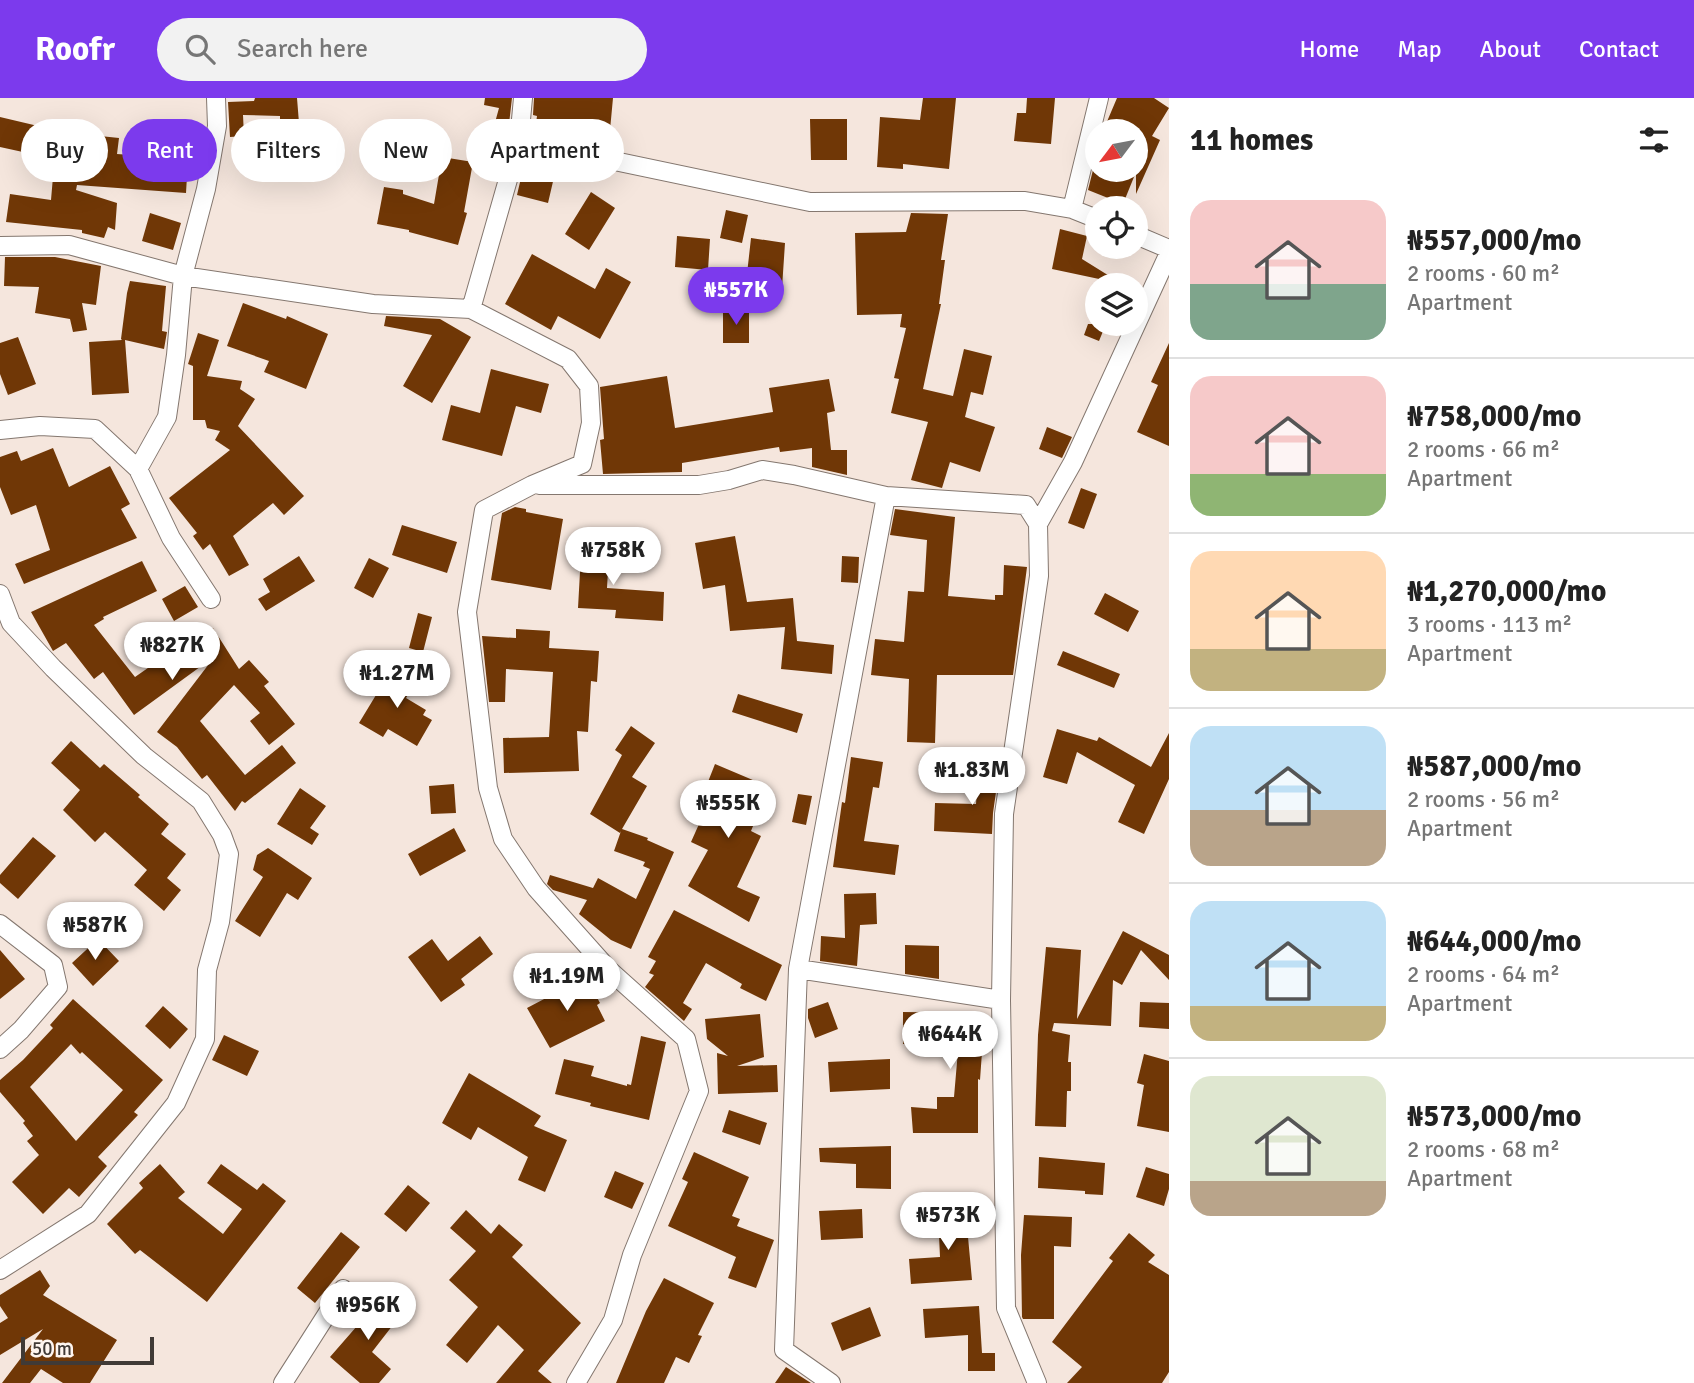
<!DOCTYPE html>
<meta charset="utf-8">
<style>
:root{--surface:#fff;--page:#f2f2f2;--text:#222;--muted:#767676;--line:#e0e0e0;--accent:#7c3aed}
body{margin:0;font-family:Signika,sans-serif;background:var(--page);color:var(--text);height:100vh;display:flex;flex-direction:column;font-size:26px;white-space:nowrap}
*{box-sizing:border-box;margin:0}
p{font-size:23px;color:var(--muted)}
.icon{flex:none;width:38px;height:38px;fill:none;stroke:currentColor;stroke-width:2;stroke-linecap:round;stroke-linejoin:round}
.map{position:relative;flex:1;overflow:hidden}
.panel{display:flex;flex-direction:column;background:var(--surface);width:525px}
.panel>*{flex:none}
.guide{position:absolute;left:21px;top:21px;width:665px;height:63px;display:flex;gap:14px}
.needle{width:46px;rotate:238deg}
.fabs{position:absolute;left:1085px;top:21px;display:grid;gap:14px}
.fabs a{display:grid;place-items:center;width:63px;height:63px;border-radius:50%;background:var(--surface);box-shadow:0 7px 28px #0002;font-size:35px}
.scale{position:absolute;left:21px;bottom:18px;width:133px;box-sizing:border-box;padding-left:7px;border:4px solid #403a36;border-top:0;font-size:19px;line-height:24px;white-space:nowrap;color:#403a36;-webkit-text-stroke:5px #fef5ef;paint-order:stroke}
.price{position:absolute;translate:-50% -60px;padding:0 16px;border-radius:24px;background:#fff;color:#222;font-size:23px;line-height:46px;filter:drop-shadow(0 2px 4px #0008)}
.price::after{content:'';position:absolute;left:50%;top:42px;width:21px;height:16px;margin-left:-10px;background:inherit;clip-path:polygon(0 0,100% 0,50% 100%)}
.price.active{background:var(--accent);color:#fff}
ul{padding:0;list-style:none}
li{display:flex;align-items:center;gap:21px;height:175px;padding:0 21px}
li+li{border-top:2px solid var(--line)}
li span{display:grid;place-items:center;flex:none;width:196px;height:140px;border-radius:21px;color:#555}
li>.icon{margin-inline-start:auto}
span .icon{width:84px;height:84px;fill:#fffc;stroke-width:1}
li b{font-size:30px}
h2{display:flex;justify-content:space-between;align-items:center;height:84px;padding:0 21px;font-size:30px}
.tag{padding:0 24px;border-radius:32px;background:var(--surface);box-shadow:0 7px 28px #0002;font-size:24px;line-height:63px}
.tag.active{background:var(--accent);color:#fff}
header{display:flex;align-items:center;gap:42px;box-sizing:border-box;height:98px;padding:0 35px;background:var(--accent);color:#fff}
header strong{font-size:33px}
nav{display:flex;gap:38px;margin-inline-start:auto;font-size:24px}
.search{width:490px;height:63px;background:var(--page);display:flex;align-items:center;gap:18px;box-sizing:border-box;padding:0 24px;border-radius:38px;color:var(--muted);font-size:26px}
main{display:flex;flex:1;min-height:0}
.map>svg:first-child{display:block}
.building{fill:#703706;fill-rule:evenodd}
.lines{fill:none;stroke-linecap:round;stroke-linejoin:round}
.minor-casing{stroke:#84776f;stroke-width:20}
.minor{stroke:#fff;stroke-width:18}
</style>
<header>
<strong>Roofr</strong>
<div class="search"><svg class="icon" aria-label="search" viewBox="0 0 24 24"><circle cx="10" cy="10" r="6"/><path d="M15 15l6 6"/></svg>Search here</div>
<nav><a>Home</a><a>Map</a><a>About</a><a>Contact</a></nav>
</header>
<main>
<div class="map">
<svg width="1169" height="1285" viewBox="0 0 1169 1285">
<rect width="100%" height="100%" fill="#f5e6dd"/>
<path class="building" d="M255 0H297L299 25H280V18L243 17 244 38 230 39 228 4 254 3Z
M485 0H512L509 26 502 54 488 50 499 10 484 7Z
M534 0H613L610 32 536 25 537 18 533 17Z
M923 0H956L949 71 903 66V71L877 69 880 19 920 22Z
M1027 0H1055L1051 46 1014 43 1017 15H1026Z
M1117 0H1154L1169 10 1152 38 1160 42 1136 96V74L1123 106 1088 92 1093 72H1136V33H1103Z
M0 19 38 28 32 56 0 49Z
M810 21H847V62H811Z
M81 36 119 40 117 56 188 61 186 95 77 87 76 92 117 105 115 132 108 129 104 140 82 135V132L6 124 10 96 51 102 54 67 78 70Z
M442 59 473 64 464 114 467 115 458 147 409 134V132L377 126 384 89 403 92V96L434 106Z
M524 67 555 75 548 105 517 97Z
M591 94 615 110 589 152 565 136Z
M726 112 748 117 742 145 720 140Z
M150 115 181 125 173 152 142 143Z
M911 115 948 116 941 162H945L939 206H941L923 291 953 298 964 251 992 258 983 297 971 294 965 319 995 329 980 374 950 364 942 390 911 382 928 324 891 315 899 281 894 280 906 230 900 229 902 216 857 217 855 135 906 134Z
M1060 131 1087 138 1082 161 1119 184 1118 185 1052 171Z
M677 138 710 141 708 172 675 169Z
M751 140 785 145 782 190 746 185Z
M532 156 595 191 606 170 631 184 600 241 558 218 551 232 505 206Z
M5 159H55L101 168 96 207 82 205 87 232 73 234 70 221 35 215 39 189 4 188Z
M130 183 166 188 162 233 167 234 164 251 125 242 129 295 92 297 89 244 122 242 121 241 127 195Z
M243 205 286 221 287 218 328 236 306 291 264 274 269 263 227 248Z
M723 213H749V245H723Z
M386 218 440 221 471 239 432 305 403 288 432 237 384 228Z
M1088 226H1106L1099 243 1084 237Z
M198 235 219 242 207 278 242 283 240 291 255 301 238 328 304 398 284 417 273 405 233 438 249 467 229 478 210 446 203 452 193 438 197 435 169 400 230 352 215 342 220 333 207 330 205 322H193V268L188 266Z
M18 239 36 286 8 297 0 276V245Z
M1169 245V348L1137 334 1158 287 1151 284Z
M491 271 549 286 541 315 516 308 502 358 442 342 451 307 480 315Z
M667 278 675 330 773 314 769 290 829 281 835 313 827 315 831 352H847V377L812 369V350L780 354 779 349 682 365V374L603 376 600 342 604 341 600 289Z
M1047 329 1072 339 1062 360 1039 351Z
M53 350 69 389 110 368 130 406 121 411 137 440 24 486 15 466 50 452 36 407 11 417 0 389V359L17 353 21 363Z
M1081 390 1097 396 1084 431 1068 425Z
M515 409 526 411V414L563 421 551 492 491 482 502 415Z
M895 411 955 419 948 498 995 502V497H1003L1004 467 1027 469 1013 577H937L935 645 907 644 909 581 871 577 875 541 904 544 908 493 924 494 927 442 890 437Z
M402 427 457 444 447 475 392 457Z
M582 438 610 439 607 490 664 494 663 523 615 520 616 512 578 510Z
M735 438 747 504 793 500 797 543 834 547 832 576 781 571 785 529 730 533 725 487 703 491 695 445Z
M299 458 315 483 266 513 258 501 270 494 263 481Z
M842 458 859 459 858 485 841 484Z
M369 460 389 470 373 500 354 490Z
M142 463 157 493 103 519 104 521 94 527 135 579 178 549 180 551 213 530 239 571 249 562 269 584 264 588 295 626 269 647 250 623 260 615 234 587 200 623 245 677 282 647 296 665 245 705 242 703 235 713 207 677 202 681 177 649 157 634 215 558 134 617 103 574 94 581 66 545 53 553 31 514Z
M185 488 198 509 174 523 162 501Z
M1105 495 1139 513 1128 534 1094 516Z
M418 515 432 519 423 554 409 550Z
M516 531 550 533 549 550 599 553 597 584 591 583 588 634 577 633 579 673 504 675 503 640 549 639 553 574 506 571 505 604H489L482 538 516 540Z
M1063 553 1120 576 1114 590 1057 567Z
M393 569 416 584 406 600 426 612 423 617 432 622 417 648 388 631 383 639 359 625Z
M738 596 803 616 797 635 732 614Z
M631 628 655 645 632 679 647 688 622 731 648 740 647 742 674 754 631 851 611 842 579 816 587 802 553 792 547 786 550 777 593 790 598 780 636 801 650 771 643 768 645 764 614 753 621 733 620 735 590 716 622 657 615 652Z
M1057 631 1097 643 1099 639 1151 669 1169 635V681L1144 736 1118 724 1135 687 1077 654 1067 686 1043 679Z
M71 643 100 670 104 666 140 697 138 699 169 726 161 736 186 756 167 780 181 792 164 813 134 787 147 772 105 734 95 744 63 712 80 692 51 665Z
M851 659 883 664 879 690 873 689 864 743 899 747 895 777 833 769 842 704 845 705Z
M979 664 1000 666 993 715 992 736 934 733 935 705 976 706Z
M715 666 769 689 751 733 761 738 737 789 760 799 749 824 688 788 708 752 691 744 712 697 704 694Z
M454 686 456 715 431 716 429 688Z
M300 690 326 708 310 730 319 736 312 747 277 726Z
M798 696 812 698 806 727 792 724Z
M454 730 466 753 420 778 408 756Z
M33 739 56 758 18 801 0 785V777Z
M268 750 312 780 298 802 287 795 260 839 235 823 263 779 253 772 257 757Z
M876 795 877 826 860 827 857 868 820 863 821 838 845 840 844 796Z
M674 812 782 867 766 903 740 890 742 886 706 865 683 905 692 911 684 923 645 889 654 877 649 875 656 863 648 859Z
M1123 833 1169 857V882L1141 852 1122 887 1113 882 1111 928 1054 925 1052 933 1070 937 1068 964H1071V993H1067L1066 1029 1035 1028 1038 937 1046 849 1081 852 1077 921Z
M480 838 493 856 461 881 465 887 441 904 408 859 432 841 448 863Z
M98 841 119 863 93 888 72 865Z
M905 847 939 848V881L905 876Z
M0 852 25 881 0 901Z
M586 879 600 905 597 907 605 923 550 950 527 910Z
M73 901 163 982 134 1014 138 1017 98 1059 107 1068 79 1099 69 1090 43 1116 12 1084 39 1057 27 1043 33 1038 23 1025 25 1023 0 994V982L23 962 53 930 50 927ZM71 946 80 956 82 954 123 992 76 1043 30 989Z
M828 904 838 931 815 940 808 920V911Z
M1140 904 1169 905V931L1139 929Z
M163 908 188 931 170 951 145 928Z
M903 914 980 915 979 954H982L980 982 978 981V1035H913L911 1009 937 1011V999H954L959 941H920V947L903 946Z
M760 916 764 959 737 968 777 967 778 994 718 996 717 955 728 958 707 941 705 921Z
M224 937 259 953 247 978 212 962Z
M641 938 666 944 649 1022 590 1008 591 1005 555 996 564 961 594 968 591 978 627 988V986L631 987Z
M1144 956 1169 963V1034L1137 1028 1144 987 1137 985Z
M890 961V991L830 994 828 964Z
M469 975 541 1018 534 1028 567 1042 545 1094 518 1082 528 1059 478 1029 471 1042 442 1025Z
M729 1012 767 1025 760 1047 722 1034Z
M891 1048V1091L856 1090V1066L820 1064 819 1050Z
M694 1054 749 1079 732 1118 740 1121 737 1128 774 1142 756 1190 728 1180 736 1159 668 1128 688 1084 682 1081Z
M1039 1059 1105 1065 1103 1097 1085 1096V1093L1038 1090Z
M160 1066 185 1094 178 1100 223 1136 242 1111 207 1085 221 1066 257 1092 263 1085 286 1103 207 1204 140 1152 135 1156 107 1126 143 1090 139 1085Z
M1146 1069 1169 1076V1091L1164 1108 1136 1099Z
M615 1073 644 1085 632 1111 604 1099Z
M408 1087 430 1105 406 1134 384 1116Z
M862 1111 863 1140 821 1142 819 1113Z
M466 1112 491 1136 499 1126 523 1147 512 1159 581 1225 538 1273 552 1285H496L524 1252 498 1227 467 1265 446 1247 478 1209 449 1182 476 1153 450 1130Z
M973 1114 974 1139H968L972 1182 911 1186 909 1161 940 1159 938 1115Z
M1024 1117 1072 1119 1071 1149 1054 1148V1221H1023L1022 1219 1021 1157Z
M341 1134 360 1149 315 1205 297 1190Z
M1129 1135 1155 1157 1148 1164 1169 1177V1274L1162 1285H1067L1082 1269 1052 1244 1113 1163 1109 1160Z
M40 1172 50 1188 43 1197 117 1242 90 1285H63L41 1271 30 1285H2L43 1231 0 1257V1225L8 1220 0 1208V1197Z
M664 1180 714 1205 698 1237 702 1238 689 1265 676 1259 664 1285H616L646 1213Z
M378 1195 403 1214 372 1254 391 1271 379 1285H360L330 1259 357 1228 354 1225Z
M979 1208 982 1255H995V1273H968V1237L925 1240 923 1211Z
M870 1209 881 1238 842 1253 831 1225Z
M786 1269 811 1285H775Z"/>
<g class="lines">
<g class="minor-casing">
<path id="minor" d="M519 43 810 104 1025 103 1072 111 1097 121
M1072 111 1099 0
M1136 137 1169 151
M0 148 69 147 183 178 373 206 471 211 568 261 589 288 591 325 582 366 532 387 484 412 467 514 488 690 503 741 536 790 609 872 686 941 699 993 632 1157 613 1222 576 1285
M471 211 519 43 523 0
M0 332 40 328 95 331 138 371
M539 387H699L729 382 762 372 794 377 886 398 1026 407 1038 426
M0 496 11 525 53 570 144 658 201 703 222 737 229 756 220 824 207 872 205 941 176 1005 88 1116 0 1172
M211 501 171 440 138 371 167 319 176 257 183 178 206 91 217 28 216 0
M0 826 53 867 58 889 21 932 0 951
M798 871 1001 902
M283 1285 343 1191
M831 1285 784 1252 798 871 886 398
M1037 1285 1006 1210 1001 902 1004 716 1039 478 1038 426 1073 364 1169 155"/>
</g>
<use href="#minor" class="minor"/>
</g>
</svg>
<div class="fabs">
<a><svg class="needle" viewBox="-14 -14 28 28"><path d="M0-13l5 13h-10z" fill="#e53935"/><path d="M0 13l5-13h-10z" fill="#767676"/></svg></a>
<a><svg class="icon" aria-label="locate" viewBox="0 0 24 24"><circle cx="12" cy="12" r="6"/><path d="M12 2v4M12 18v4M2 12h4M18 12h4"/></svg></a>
<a><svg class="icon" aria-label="layers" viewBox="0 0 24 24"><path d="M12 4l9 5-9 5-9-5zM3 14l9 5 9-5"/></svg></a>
</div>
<div class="scale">50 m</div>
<b class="price active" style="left:736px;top:229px">₦557K</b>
<b class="price" style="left:613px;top:489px">₦758K</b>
<b class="price" style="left:172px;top:584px">₦827K</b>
<b class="price" style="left:397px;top:612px">₦1.27M</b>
<b class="price" style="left:972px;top:709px">₦1.83M</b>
<b class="price" style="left:728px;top:742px">₦555K</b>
<b class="price" style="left:95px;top:864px">₦587K</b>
<b class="price" style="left:567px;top:915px">₦1.19M</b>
<b class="price" style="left:950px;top:973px">₦644K</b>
<b class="price" style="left:948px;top:1154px">₦573K</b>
<b class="price" style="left:368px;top:1244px">₦956K</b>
<div class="guide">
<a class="tag">Buy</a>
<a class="tag active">Rent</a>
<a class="tag">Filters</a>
<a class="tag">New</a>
<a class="tag">Apartment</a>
</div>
</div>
<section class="panel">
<h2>11 homes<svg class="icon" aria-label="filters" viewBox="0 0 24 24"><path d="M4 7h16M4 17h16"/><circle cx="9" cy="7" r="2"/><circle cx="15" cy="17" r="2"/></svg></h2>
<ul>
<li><span style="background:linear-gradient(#f6c9c9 60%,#7fa58c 0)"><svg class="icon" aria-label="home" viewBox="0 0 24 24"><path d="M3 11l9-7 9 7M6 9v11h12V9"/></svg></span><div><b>₦557,000/mo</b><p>2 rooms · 60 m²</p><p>Apartment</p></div></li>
<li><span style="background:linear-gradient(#f6c9c9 70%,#8fb573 0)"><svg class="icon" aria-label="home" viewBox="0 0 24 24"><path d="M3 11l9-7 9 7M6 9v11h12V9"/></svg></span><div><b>₦758,000/mo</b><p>2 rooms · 66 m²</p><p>Apartment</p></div></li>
<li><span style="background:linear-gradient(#ffd9b3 70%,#c2b280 0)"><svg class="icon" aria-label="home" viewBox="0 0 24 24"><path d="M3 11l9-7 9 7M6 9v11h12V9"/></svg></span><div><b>₦1,270,000/mo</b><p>3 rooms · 113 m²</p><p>Apartment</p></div></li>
<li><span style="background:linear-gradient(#bfe0f5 60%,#b9a48a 0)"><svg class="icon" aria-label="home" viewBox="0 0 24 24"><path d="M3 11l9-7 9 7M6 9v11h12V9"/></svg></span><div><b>₦587,000/mo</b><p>2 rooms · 56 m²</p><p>Apartment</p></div></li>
<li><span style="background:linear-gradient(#bfe0f5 75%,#c2b280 0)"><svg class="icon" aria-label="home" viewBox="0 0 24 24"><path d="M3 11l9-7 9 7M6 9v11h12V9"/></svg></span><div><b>₦644,000/mo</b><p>2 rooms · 64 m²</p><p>Apartment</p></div></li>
<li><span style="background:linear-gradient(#dfe7d0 75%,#b9a48a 0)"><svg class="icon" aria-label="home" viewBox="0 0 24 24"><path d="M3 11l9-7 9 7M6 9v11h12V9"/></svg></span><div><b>₦573,000/mo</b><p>2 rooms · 68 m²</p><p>Apartment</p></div></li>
</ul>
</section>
</main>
